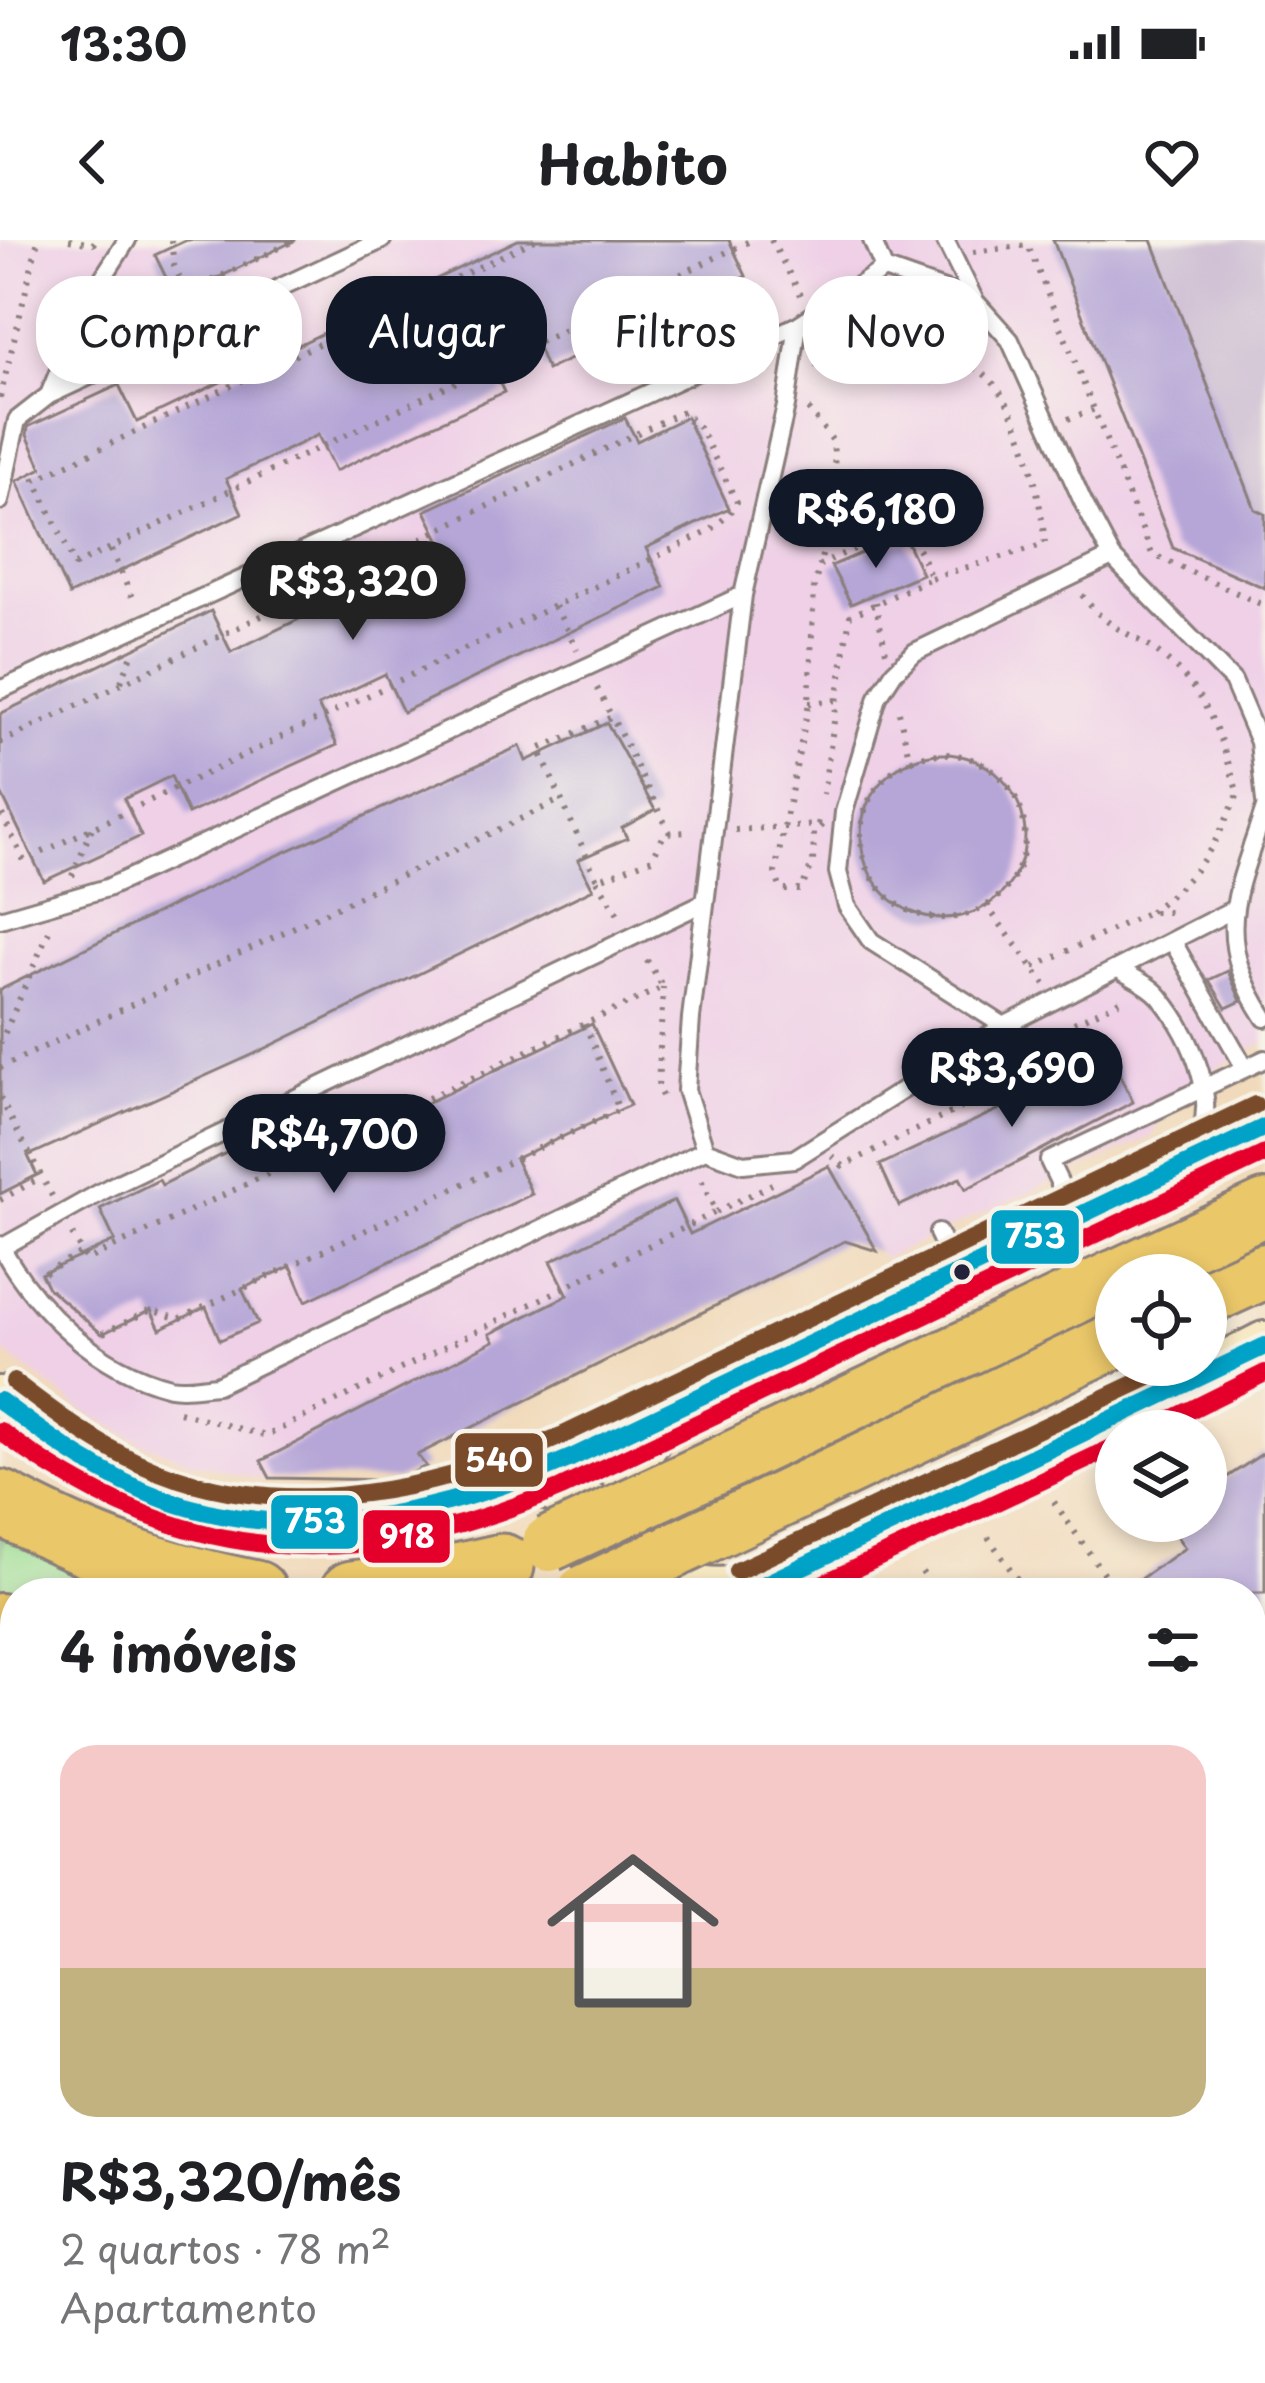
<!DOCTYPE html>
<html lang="pt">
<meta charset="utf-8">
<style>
:root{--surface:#fff;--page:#f6f6f6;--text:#202124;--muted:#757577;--accent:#111827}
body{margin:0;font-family:"Playpen Sans",sans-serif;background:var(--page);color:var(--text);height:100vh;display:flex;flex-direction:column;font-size:45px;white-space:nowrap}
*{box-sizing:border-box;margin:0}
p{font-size:39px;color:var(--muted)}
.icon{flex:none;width:66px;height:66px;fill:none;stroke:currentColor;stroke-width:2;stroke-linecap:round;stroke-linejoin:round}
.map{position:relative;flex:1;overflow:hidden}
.drawer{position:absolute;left:0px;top:1338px;width:1266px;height:807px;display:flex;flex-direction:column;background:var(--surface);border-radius:48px 48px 0 0;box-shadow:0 6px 18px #0003}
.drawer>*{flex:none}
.hud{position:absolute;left:36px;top:36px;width:1194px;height:108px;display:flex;gap:24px}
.controls{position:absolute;left:1095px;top:1014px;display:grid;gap:24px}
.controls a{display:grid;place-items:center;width:132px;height:132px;border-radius:50%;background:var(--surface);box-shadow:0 6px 18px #0003;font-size:60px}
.price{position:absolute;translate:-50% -102px;padding:0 27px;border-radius:42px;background:var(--accent);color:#fff;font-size:39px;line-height:78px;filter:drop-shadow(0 3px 6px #0008)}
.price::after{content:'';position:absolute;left:50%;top:72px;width:36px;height:27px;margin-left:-18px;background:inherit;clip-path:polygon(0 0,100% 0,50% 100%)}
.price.on{background:#222;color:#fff}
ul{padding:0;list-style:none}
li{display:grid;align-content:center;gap:24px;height:636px;padding:0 60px}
li span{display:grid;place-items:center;height:372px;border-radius:36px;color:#555}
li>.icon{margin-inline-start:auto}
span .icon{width:216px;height:216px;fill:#fffc;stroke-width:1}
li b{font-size:51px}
h2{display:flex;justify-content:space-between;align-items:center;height:144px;padding:0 60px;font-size:51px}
.chip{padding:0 42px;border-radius:48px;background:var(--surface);box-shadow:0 6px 18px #0003;font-size:42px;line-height:108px}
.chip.on{background:var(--accent);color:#fff}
.status{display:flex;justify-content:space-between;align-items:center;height:84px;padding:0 60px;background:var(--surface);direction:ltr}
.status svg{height:33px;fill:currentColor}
header{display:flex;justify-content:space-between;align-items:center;height:156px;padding:0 60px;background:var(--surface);font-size:54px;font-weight:700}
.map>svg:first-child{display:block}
.built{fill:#efd0e7}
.industrial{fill:#cdbed3}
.green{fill:#9ddd93;stroke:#608067;stroke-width:3}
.forest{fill:#7ebc7d;stroke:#506f5c;stroke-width:3}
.building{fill:#b5a6d7}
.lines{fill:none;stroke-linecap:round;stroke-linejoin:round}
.service-casing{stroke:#8a7e7b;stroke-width:22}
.minor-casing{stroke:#8a7e7b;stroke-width:39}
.tertiary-casing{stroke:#8a7e7b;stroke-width:48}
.secondary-casing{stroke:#8a7e7b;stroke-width:54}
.primary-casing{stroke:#8a7e7b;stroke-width:60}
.motorway-casing{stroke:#8a7e7b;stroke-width:69}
.path{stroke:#8a7e7b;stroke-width:6;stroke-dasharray:3 9;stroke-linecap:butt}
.service{stroke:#fff;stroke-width:16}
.minor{stroke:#fff;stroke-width:33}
.tertiary{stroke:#fff;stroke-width:42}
.secondary{stroke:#f7e9c3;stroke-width:48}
.primary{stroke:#eac769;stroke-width:54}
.motorway{stroke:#eac769;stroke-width:63}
.primary-bridge-casing{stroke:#8a7e7b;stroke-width:60;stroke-linecap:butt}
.primary-bridge{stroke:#eac769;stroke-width:54}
.bus-1-casing{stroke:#f7f3e8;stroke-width:27}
.bus-2-casing{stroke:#f7f3e8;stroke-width:27}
.bus-3-casing{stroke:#f7f3e8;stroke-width:27}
.bus-1{stroke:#02a2c7;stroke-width:18}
.bus-2{stroke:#e4002b;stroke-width:18}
.bus-3{stroke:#7a4b2a;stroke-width:18}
.bus-dot{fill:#22223b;stroke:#f7f3e8;stroke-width:4.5}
.line-badge{stroke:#f7f3e8;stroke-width:4.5}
.badge-label{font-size:33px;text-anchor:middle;font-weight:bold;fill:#fff}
</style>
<div class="status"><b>13:30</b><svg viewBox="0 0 49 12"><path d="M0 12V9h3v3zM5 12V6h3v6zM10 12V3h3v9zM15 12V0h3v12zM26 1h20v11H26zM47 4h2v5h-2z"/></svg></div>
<header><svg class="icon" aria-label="back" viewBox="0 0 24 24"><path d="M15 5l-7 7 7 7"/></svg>Habito<svg class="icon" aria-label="heart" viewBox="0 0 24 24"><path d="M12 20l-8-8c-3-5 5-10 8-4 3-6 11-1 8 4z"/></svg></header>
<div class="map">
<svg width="1265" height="2143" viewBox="0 0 1265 2143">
<rect width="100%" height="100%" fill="#f7f3e8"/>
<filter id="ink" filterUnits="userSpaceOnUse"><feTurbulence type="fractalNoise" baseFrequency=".00833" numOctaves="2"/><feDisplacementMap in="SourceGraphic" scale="24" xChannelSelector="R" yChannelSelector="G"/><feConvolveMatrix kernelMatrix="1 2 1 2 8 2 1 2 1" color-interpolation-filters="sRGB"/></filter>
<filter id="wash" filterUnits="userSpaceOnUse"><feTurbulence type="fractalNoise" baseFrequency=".004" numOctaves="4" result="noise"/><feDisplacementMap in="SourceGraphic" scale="48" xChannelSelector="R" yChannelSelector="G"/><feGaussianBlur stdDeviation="2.7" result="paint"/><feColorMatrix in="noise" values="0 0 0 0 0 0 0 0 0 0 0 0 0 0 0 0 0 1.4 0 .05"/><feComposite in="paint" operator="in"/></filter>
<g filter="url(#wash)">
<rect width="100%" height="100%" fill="#f1dabb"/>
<path class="built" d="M0 0H1152L1255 269 1265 274V802L1175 852 1151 897 882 1019 877 1011 844 1001 418 1214 426 1226 396 1240 259 1239 190 1221 143 1203 85 1172 0 1109Z"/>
<path class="industrial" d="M1152 0H1265V274L1255 269Z"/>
<path class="green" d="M0 1295 133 1353H15V1365L0 1360Z
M0 1407 15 1413V1594L0 1600Z
M135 2130H271L275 2143H144Z"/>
<path class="forest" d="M676 2130H1220L1231 2143H655Z"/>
<g id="blocks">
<path class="building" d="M187 0H296L176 58 155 15Z
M518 0H729L746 36 547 130 533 95 487 116 504 152 335 231 318 195 226 239 242 273 69 355 17 241 42 228 27 195 28 187 119 145 137 182Z
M1053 0H1152L1255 269 1265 274V348L1173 308Z
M686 177 729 268 646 308 664 347 403 472 385 434 318 466 337 505 188 574 171 536 124 559 141 596 44 641 0 551V474L211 371 231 412 444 309 425 271 625 178 637 201Z
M907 302 922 334 851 364 831 326 878 306Z
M607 483 655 570 622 588 627 598 578 620 593 649 254 814 28 916 37 935 0 954V750L241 632 520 506 526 521Z
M861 596a82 82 0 1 1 164 0a82 82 0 1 1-164 0Z
M1228 731 1241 761 1226 768 1209 740Z
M592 784 630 865 515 919 532 954 306 1061 291 1026 242 1049 258 1083 220 1100 206 1067 160 1089 151 1070 102 1094 48 1048 41 1034 115 1001 100 969 159 940 162 945 304 874 322 913Z
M1107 809 1133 862 966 949 960 938 899 966 880 925 1008 865 1005 860Z
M829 926 877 1011 845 1001 417 1215 426 1226 396 1240 270 1238 261 1221 494 1101 490 1094 568 1055 551 1021 674 961 690 994Z
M1265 1212V1353H1120L1185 1308 1166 1281H1206V1251Z"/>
</g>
</g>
<g filter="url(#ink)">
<use href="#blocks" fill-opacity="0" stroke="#8a7e7b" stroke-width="3"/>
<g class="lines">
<g class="service-casing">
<path id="service" d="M872 0 884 29 975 61
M945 0 975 61 1010 100 1083 262 1112 317 1233 441 1259 502 1265 562
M49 155 86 64 127 0
M0 261 17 180 49 155 382 0
M0 450 798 85 884 29
M1265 568C1237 654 1211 695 1265 778
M0 679 107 648 743 355
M1173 702 1245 828
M1120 730C1133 738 1150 745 1160 757 1191 795 1224 865 1192 908
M1004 786 871 701 847 666 838 632 844 572 878 457 894 432 915 412 1112 317
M705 910 686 850 691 778 743 355 786 166 798 85
M1075 975 1049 921 1265 819
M938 993 956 1029
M0 1005C35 1069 97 1129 170 1147 184 1150 202 1146 217 1145L705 910 743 924 794 919 1004 786 1232 670
M1 1008 110 947 705 662
M0 1817 3 1822
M0 1941 15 1950"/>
</g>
<g class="minor-casing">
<path id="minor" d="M0 1715 15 1708
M0 2018 15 2024
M110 2130 119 2143"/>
</g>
<g class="tertiary-casing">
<path id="tertiary" d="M380 2130 382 2143"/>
</g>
<g class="secondary-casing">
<path id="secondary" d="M0 1161C89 1235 200 1292 319 1284 392 1278 463 1250 536 1242 589 1255 631 1294 623 1353
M668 1177C604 1222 619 1327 697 1349 720 1355 741 1350 763 1345
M475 1255 527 1236 682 1167 1265 887
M747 1353 1175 1152 1265 1106
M0 1672 15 1667"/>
</g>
<g class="primary-casing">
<path id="primary" d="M1121 1035 1265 968
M1206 1058 1265 1031
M728 1221 1116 1037
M751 1274 1116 1100
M0 1381 15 1385
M0 1622 15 1617"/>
</g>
<g class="motorway-casing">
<path id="motorway" d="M0 1262C90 1310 156 1333 255 1353
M352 1353 421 1344 502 1326"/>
</g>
<path class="path" d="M69 0 93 4 96 0
M171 0 174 25 186 53 296 0
M535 0 35 240 75 325 752 0
M771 0 801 55
M973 12 1028 5 1152 314 1265 366
M636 59 667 122
M817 128 824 101C853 108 964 120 980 131 1023 162 1040 255 1045 304L931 338
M0 158 38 0
M808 169 833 201 836 246 820 325
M1068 179 1095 169
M111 310 135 364
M1082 355C1111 394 1131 390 1163 417 1210 455 1221 499 1238 554 1214 608 1199 636 1149 672
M875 362 886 412
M555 366 577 410
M121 442 132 415
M597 448 612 477
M809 463 838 460
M899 472 910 521
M0 503 683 171 699 187 737 262 727 276 710 291 24 621 0 570
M861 596a82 82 0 1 1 164 0a82 82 0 1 1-164 0Z
M822 585 814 593 813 622 801 650H781L775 633 809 463 814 346 820 325C839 316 895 286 913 303 922 310 926 328 931 338L850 376 823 554
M735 590 818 585 819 579
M670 593 612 477 539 509 597 640 652 619 665 593 692 592
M72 636 92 588
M597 640 620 677
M986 665 1045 744
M1034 727 1149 672H1176
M1074 783 1127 758
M0 804 51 686
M0 828 562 559
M662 856 658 848 663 747
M0 858 52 956
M832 916 843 926 979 859 1074 783
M0 960 42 937
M716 972 772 944
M72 994 86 1020 663 747 643 714
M45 1033 82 1013
M103 1093 151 1070 179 1079 619 870 585 784
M179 1172 266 1196 716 972 698 933
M1054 1262 1117 1353
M988 1297 1027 1353
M922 1332 937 1353"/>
<use href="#service" class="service"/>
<use href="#minor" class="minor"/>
<use href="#tertiary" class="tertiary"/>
<use href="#secondary" class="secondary"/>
<use href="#primary" class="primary"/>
<use href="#motorway" class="motorway"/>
<g class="primary-bridge-casing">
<path id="primary-bridge" d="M549 1304 728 1221
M584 1353 751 1274"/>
</g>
<use href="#primary-bridge" class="primary-bridge"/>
<g class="bus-1-casing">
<path id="bus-1" d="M0 1161C52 1200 104 1238 166 1260 299 1307 446 1273 571 1218L1265 887
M747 1353 1265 1106"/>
</g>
<g class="bus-2-casing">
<path id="bus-2" d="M0 1191C182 1329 353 1337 561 1248L1265 914
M1148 1191 1265 1133
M803 1353 1116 1206"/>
</g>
<g class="bus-3-casing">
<path id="bus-3" d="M14 1142C49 1168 82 1194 120 1214 259 1288 423 1257 561 1196L1255 865
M737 1331 1175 1125"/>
</g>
<use href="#bus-1" class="bus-1"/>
<use href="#bus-2" class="bus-2"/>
<use href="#bus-3" class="bus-3"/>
</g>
</g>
<circle class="bus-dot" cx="962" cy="1032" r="10"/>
<g class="line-badge">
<rect x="989" y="968" width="92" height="58" rx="12" fill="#02a2c7"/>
<rect x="453" y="1191" width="92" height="58" rx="12" fill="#7a4b2a"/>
<rect x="269" y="1253" width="91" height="58" rx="12" fill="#02a2c7"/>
<rect x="361" y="1268" width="91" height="57" rx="12" fill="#e4002b"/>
</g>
<g class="badge-label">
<text x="1035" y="1008">753</text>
<text x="499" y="1232">540</text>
<text x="315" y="1293">753</text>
<text x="407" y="1308">918</text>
</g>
</svg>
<div class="controls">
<a><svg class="icon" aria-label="locate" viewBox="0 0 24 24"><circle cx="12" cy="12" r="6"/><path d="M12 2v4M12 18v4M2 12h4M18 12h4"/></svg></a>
<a><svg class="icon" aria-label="layers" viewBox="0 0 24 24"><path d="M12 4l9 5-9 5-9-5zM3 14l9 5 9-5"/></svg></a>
</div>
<b class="price" style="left:876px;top:331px">R$6,180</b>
<b class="price on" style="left:353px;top:403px">R$3,320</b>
<b class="price" style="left:1012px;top:890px">R$3,690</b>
<b class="price" style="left:334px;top:956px">R$4,700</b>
<div class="hud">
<a class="chip">Comprar</a>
<a class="chip on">Alugar</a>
<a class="chip">Filtros</a>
<a class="chip">Novo</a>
</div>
<section class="drawer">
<h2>4 imóveis<svg class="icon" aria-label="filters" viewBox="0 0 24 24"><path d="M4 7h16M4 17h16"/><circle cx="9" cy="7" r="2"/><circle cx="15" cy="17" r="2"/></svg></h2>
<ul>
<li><span style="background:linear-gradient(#f6c9c9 60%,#c2b280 0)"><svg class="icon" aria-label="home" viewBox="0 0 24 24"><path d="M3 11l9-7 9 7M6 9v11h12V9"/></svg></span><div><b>R$3,320/mês</b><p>2 quartos · 78 m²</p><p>Apartamento</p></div></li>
</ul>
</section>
</div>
